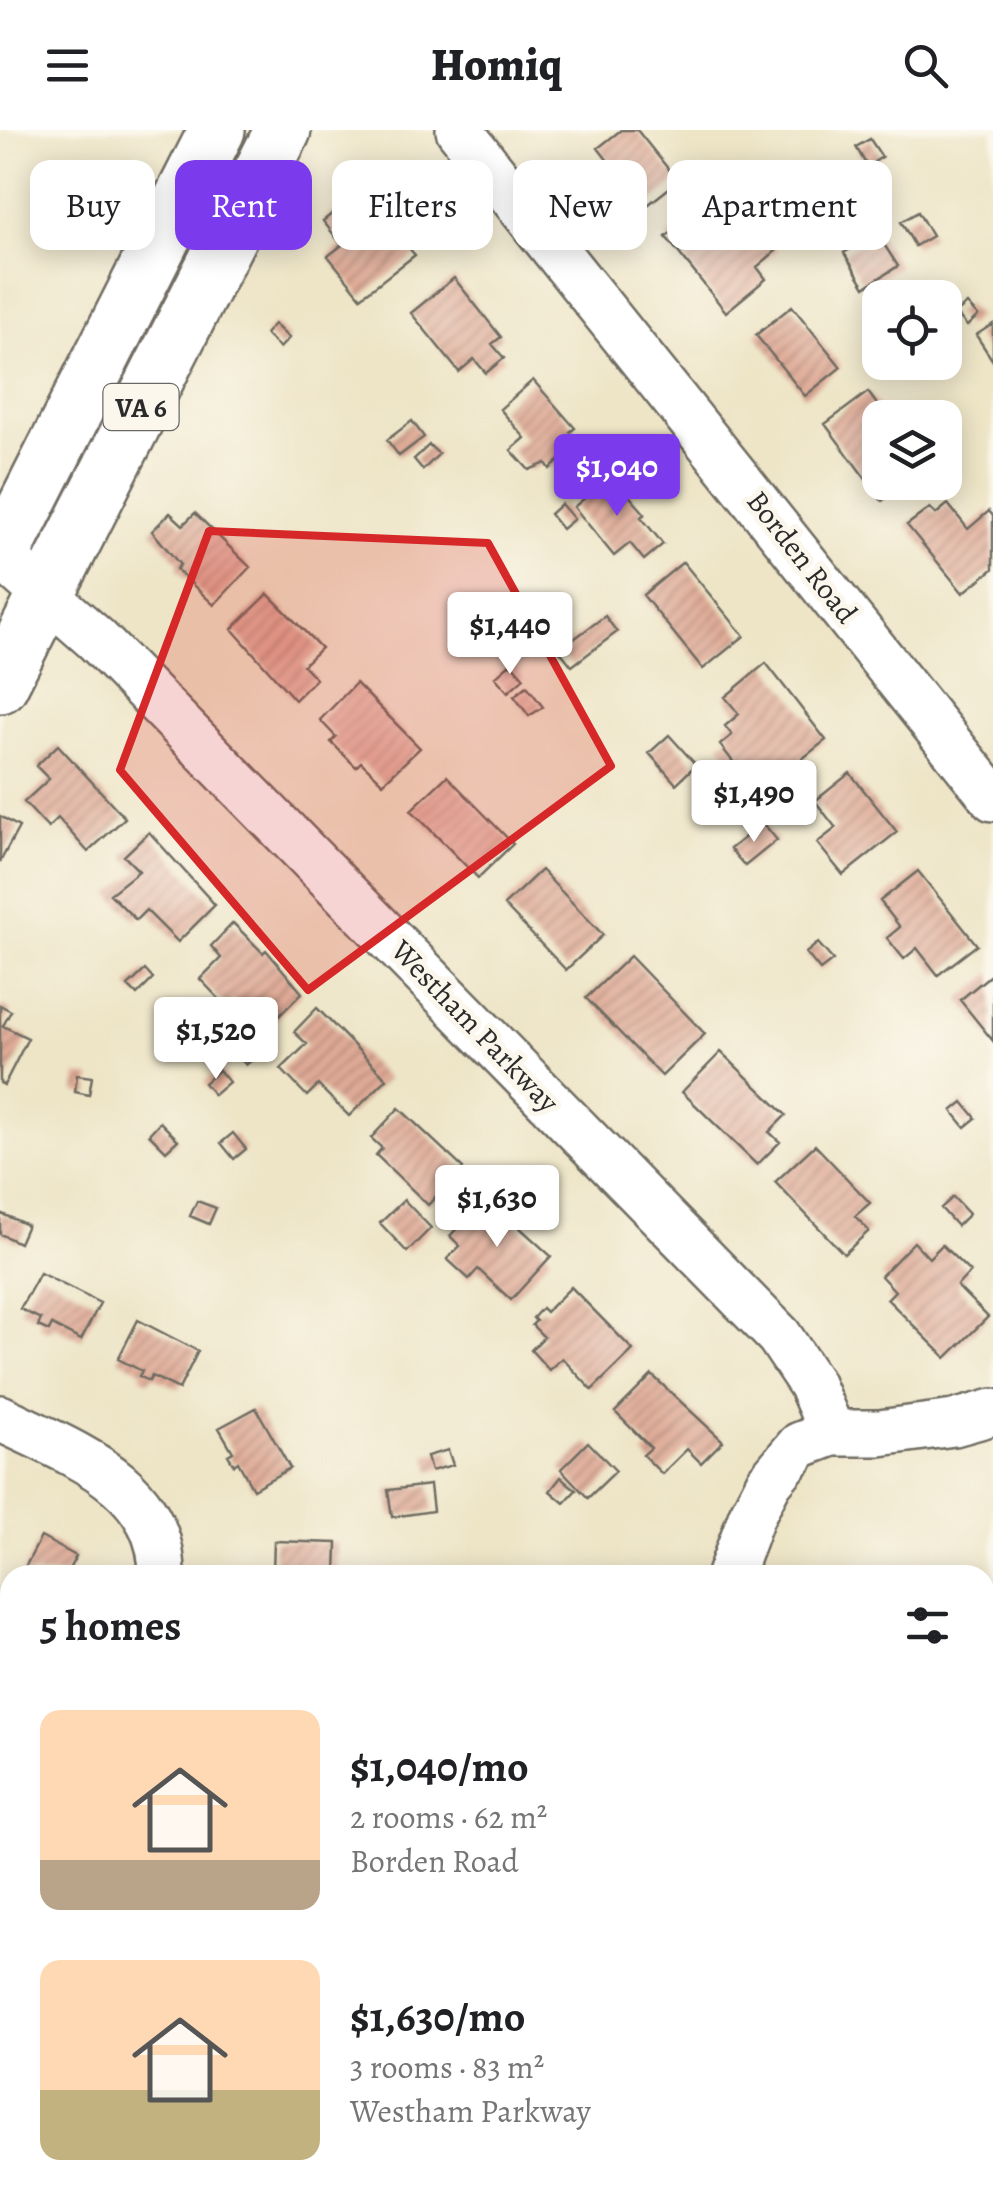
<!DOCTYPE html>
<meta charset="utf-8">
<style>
:root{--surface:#fff;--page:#f6f6f6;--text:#202124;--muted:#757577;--accent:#7c3aed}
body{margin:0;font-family:Alegreya,serif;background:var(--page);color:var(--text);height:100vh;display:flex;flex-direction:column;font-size:38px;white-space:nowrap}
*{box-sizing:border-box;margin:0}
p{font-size:32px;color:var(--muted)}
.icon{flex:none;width:55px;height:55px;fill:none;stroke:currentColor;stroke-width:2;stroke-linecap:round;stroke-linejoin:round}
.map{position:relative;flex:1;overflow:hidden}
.details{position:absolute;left:0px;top:1435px;width:995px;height:642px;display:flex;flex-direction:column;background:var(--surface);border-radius:30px 30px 0 0;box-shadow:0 5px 25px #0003}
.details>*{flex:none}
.banner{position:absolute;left:30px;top:30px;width:935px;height:90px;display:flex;gap:20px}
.controls{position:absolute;left:862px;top:150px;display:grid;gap:20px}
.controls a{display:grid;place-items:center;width:100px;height:100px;border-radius:20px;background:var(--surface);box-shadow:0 5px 25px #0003;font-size:50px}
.price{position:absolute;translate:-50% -85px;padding:0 22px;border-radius:10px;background:#fff;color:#222;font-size:32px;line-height:65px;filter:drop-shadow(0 2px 5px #0008)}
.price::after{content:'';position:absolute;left:50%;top:60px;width:30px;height:22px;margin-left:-15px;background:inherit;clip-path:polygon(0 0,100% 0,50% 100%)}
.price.current{background:var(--accent);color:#fff}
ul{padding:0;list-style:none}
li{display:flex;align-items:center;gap:30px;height:250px;padding:0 40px}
li span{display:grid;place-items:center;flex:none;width:280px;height:200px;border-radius:20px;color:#555}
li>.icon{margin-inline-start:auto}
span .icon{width:120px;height:120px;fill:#fffc;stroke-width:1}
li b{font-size:42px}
h2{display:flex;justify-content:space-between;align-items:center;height:120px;padding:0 40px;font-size:42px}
.tag{padding:0 35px;border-radius:20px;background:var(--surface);box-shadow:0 5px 25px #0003;font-size:35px;line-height:90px}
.tag.current{background:var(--accent);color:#fff}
header{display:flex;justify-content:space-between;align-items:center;height:130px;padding:0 40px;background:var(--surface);font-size:45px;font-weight:800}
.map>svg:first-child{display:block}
.building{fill:url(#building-hatch)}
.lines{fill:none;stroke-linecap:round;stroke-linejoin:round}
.minor-casing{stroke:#6f6c62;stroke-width:50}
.major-casing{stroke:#6f6c62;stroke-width:60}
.minor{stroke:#fff;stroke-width:45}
.major{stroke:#fff;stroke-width:55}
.marked{fill:#d62828;fill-opacity:0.2;stroke:#d62828;stroke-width:8;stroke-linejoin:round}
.labels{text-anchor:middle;stroke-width:10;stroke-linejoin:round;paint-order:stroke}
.shield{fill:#fbf7ec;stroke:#696865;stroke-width:2.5}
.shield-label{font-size:28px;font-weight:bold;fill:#2b2b2b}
.street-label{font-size:30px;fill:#2b2b2b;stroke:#fbf7ec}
</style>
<header><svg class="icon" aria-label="menu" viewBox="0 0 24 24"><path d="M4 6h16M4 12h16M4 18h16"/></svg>Homiq<svg class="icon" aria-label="search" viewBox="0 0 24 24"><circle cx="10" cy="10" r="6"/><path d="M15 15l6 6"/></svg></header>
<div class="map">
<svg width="993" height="2077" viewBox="0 0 993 2077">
<defs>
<pattern id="building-hatch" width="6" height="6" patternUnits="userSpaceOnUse" patternTransform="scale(2.5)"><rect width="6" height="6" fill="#dfaa96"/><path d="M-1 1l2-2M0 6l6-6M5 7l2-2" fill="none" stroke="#b58b7b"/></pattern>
</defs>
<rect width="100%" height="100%" fill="#fbf7ec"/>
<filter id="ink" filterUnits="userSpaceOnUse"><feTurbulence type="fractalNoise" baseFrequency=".01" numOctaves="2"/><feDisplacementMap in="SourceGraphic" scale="20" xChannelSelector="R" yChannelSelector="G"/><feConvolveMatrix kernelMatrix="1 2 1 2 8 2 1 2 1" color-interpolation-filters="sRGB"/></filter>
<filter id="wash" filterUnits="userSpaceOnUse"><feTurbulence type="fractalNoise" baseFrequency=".0048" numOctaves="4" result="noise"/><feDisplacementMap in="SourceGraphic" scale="40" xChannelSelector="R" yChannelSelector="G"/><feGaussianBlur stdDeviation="2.25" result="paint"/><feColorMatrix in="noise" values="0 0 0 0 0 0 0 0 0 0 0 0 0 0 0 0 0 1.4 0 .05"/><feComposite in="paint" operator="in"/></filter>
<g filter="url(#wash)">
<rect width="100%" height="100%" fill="#eee5c7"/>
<g id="blocks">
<path class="building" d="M621 0H637L678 51 644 78 598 18Z
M870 9 882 27 867 36 856 17Z
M359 62 415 125 361 167 328 126 342 115 323 91Z
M850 73 860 88 841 101 831 85Z
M706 75 723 96 744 78 777 120 757 137 766 149 726 182 666 107Z
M918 82 932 106 915 116 901 92Z
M876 102 898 136 865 157 844 123Z
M454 148 501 207 492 214 504 228 486 243 474 229 459 242 411 183Z
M967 174 978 186 967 196 956 183Z
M792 176 841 237 805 266 756 205Z
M274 194 289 208 280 218 265 204Z
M993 194V231L976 205Z
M533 250 575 298 570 302 580 313 550 339 546 333 529 340 511 320 525 308 500 279Z
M868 262 887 288H880V352H906L882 371 825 294Z
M412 291 424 307 399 326 387 310Z
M429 315 439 324 423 340 414 329Z
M605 338 645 384 641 387 663 414 644 430 630 413 614 426 574 377 603 353 597 345Z
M561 374 574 389 562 399 550 384Z
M948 374 968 399 989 381 993 386V439L963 463 907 395 930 378 936 384Z
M170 383 183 395 195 383 250 437 214 475 176 439 180 435 152 401Z
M683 432 744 506 703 539 643 465Z
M268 464 321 518 303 535 316 549 295 570 232 499Z
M605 486 617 502 572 536 559 520Z
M511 533 524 548 508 562 495 547Z
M766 533 826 610 764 659 754 647 748 651 720 615 732 605 725 596 739 584 725 567Z
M356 553 420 618 383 653 361 632 356 637 331 612 336 607 320 590Z
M527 556 543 577 529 586 514 566Z
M669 605 696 635 676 654 649 623Z
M58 615 125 688 88 722 58 688 48 698 24 672 49 649 36 636Z
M850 643 897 702 843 745 817 713 836 698 815 671Z
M447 646 513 714 478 748 411 680Z
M0 686 19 697 0 732Z
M763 693 777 710 745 736 730 719Z
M149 702 215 775 178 812 146 780 136 790 110 764 139 741 124 726Z
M541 740 603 805 566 840 504 775Z
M918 741 977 815 938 845 917 818 904 829 887 808 900 797 880 771Z
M233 793 263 823 266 820 302 863 264 901 233 870 226 876 200 849 221 828 211 816Z
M818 813 833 830 820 840 806 823Z
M630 826 705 904 662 946 586 868Z
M145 840 153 849 137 865 128 856Z
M993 843V911L960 870Z
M0 875 11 881 3 896 28 908 4 955 0 953Z
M317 878 387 949 349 986 318 955 307 966 281 939 307 914 294 902Z
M248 905 262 921 246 935 232 919Z
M721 922 786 985 769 1002 780 1012 757 1035 682 962Z
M219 940 229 952 214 965 204 953Z
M77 945 92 947 89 965 75 962Z
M963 972 976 988 965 997 952 981Z
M399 978 463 1038 428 1075 376 1025 382 1018 371 1008Z
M160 992 178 1010 166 1021 149 1004Z
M233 1003 246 1019 234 1029 221 1013Z
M815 1015 870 1073 855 1086 869 1101 844 1124 775 1052Z
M486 1067 551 1126 511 1170 478 1139 469 1149 447 1129 460 1116 450 1106Z
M953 1067 969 1084 957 1096 941 1078Z
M404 1070 431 1098 407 1122 380 1093Z
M197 1071 216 1078 209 1094 190 1086Z
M0 1083 27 1095 19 1113 0 1104Z
M914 1112 929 1128 942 1115 970 1142 957 1156 988 1187 946 1228 887 1169 895 1161 881 1146Z
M40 1143 100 1173 81 1210 52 1195 49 1201 38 1196 41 1189 20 1179Z
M571 1157 633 1220 592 1260 562 1228 549 1240 531 1220 544 1207 532 1195 536 1191 533 1188 542 1178 546 1182Z
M138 1190 198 1221 179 1259 152 1246 149 1251 139 1246 142 1241 118 1229Z
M652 1245 723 1311 701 1333 687 1319 662 1344 643 1325 651 1318 615 1282Z
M256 1278 290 1338 253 1359 238 1332 234 1335 228 1325 233 1322 219 1298Z
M588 1312 616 1341 588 1368 561 1339Z
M448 1320 453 1335 431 1341 427 1326Z
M561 1347 576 1360 564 1373 550 1361Z
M430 1355 433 1381 392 1387 388 1360Z
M41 1407 76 1426 66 1445H21Z
M274 1411 337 1413 336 1445H261L262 1440 273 1441Z
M0 1505 10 1511V1557L0 1576Z
M986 1653 993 1677V1755L985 1757Z"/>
</g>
</g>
<g filter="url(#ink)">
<use href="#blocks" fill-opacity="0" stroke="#6f6c62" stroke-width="2.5"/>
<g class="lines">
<g class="minor-casing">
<path id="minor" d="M459 0 993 668
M0 425 96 509 779 1206 811 1254 832 1303
M0 1288C71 1323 162 1353 162 1445
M730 1445 751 1387 769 1352 800 1315 832 1303H879L954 1293 993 1282
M0 1811 10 1789
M985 1889 993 1886
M985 2024 993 2030
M572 2068 574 2077
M936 2068 950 2077
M316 2077 348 2068"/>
</g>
<g class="major-casing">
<path id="major" d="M0 428 217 0
M0 555 283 0"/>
</g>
<use href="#minor" class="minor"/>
<use href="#major" class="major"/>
</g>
</g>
<path class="marked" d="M209 401 488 413 611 636 308 860 120 640Z"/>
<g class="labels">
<rect class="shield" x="103.5" y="254" width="75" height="46" rx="8"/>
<g class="shield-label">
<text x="141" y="287">VA 6</text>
</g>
<g class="street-label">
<text transform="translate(802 427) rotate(52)" y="10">Borden Road</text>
<text transform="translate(475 896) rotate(46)" y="10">Westham Parkway</text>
</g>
</g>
</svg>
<div class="controls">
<a><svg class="icon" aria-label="locate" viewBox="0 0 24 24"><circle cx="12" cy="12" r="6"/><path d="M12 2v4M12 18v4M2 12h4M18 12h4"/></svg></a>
<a><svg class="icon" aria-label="layers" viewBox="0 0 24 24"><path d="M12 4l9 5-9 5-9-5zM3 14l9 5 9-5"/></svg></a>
</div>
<b class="price current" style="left:617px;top:389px">$1,040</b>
<b class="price" style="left:510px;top:547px">$1,440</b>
<b class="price" style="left:754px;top:715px">$1,490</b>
<b class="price" style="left:216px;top:952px">$1,520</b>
<b class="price" style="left:497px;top:1120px">$1,630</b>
<div class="banner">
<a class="tag">Buy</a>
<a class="tag current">Rent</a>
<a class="tag">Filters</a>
<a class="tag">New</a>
<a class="tag">Apartment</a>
</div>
<section class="details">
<h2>5 homes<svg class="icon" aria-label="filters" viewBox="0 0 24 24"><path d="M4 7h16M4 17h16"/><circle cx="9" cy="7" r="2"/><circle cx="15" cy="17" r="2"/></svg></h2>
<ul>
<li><span style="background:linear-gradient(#ffd9b3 75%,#b9a48a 0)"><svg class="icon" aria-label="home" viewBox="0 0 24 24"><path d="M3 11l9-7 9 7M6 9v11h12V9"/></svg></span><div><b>$1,040/mo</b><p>2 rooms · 62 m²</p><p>Borden Road</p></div></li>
<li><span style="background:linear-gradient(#ffd9b3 65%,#c2b280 0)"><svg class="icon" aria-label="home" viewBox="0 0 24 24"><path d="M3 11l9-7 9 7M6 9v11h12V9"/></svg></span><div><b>$1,630/mo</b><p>3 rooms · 83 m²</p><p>Westham Parkway</p></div></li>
</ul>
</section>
</div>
